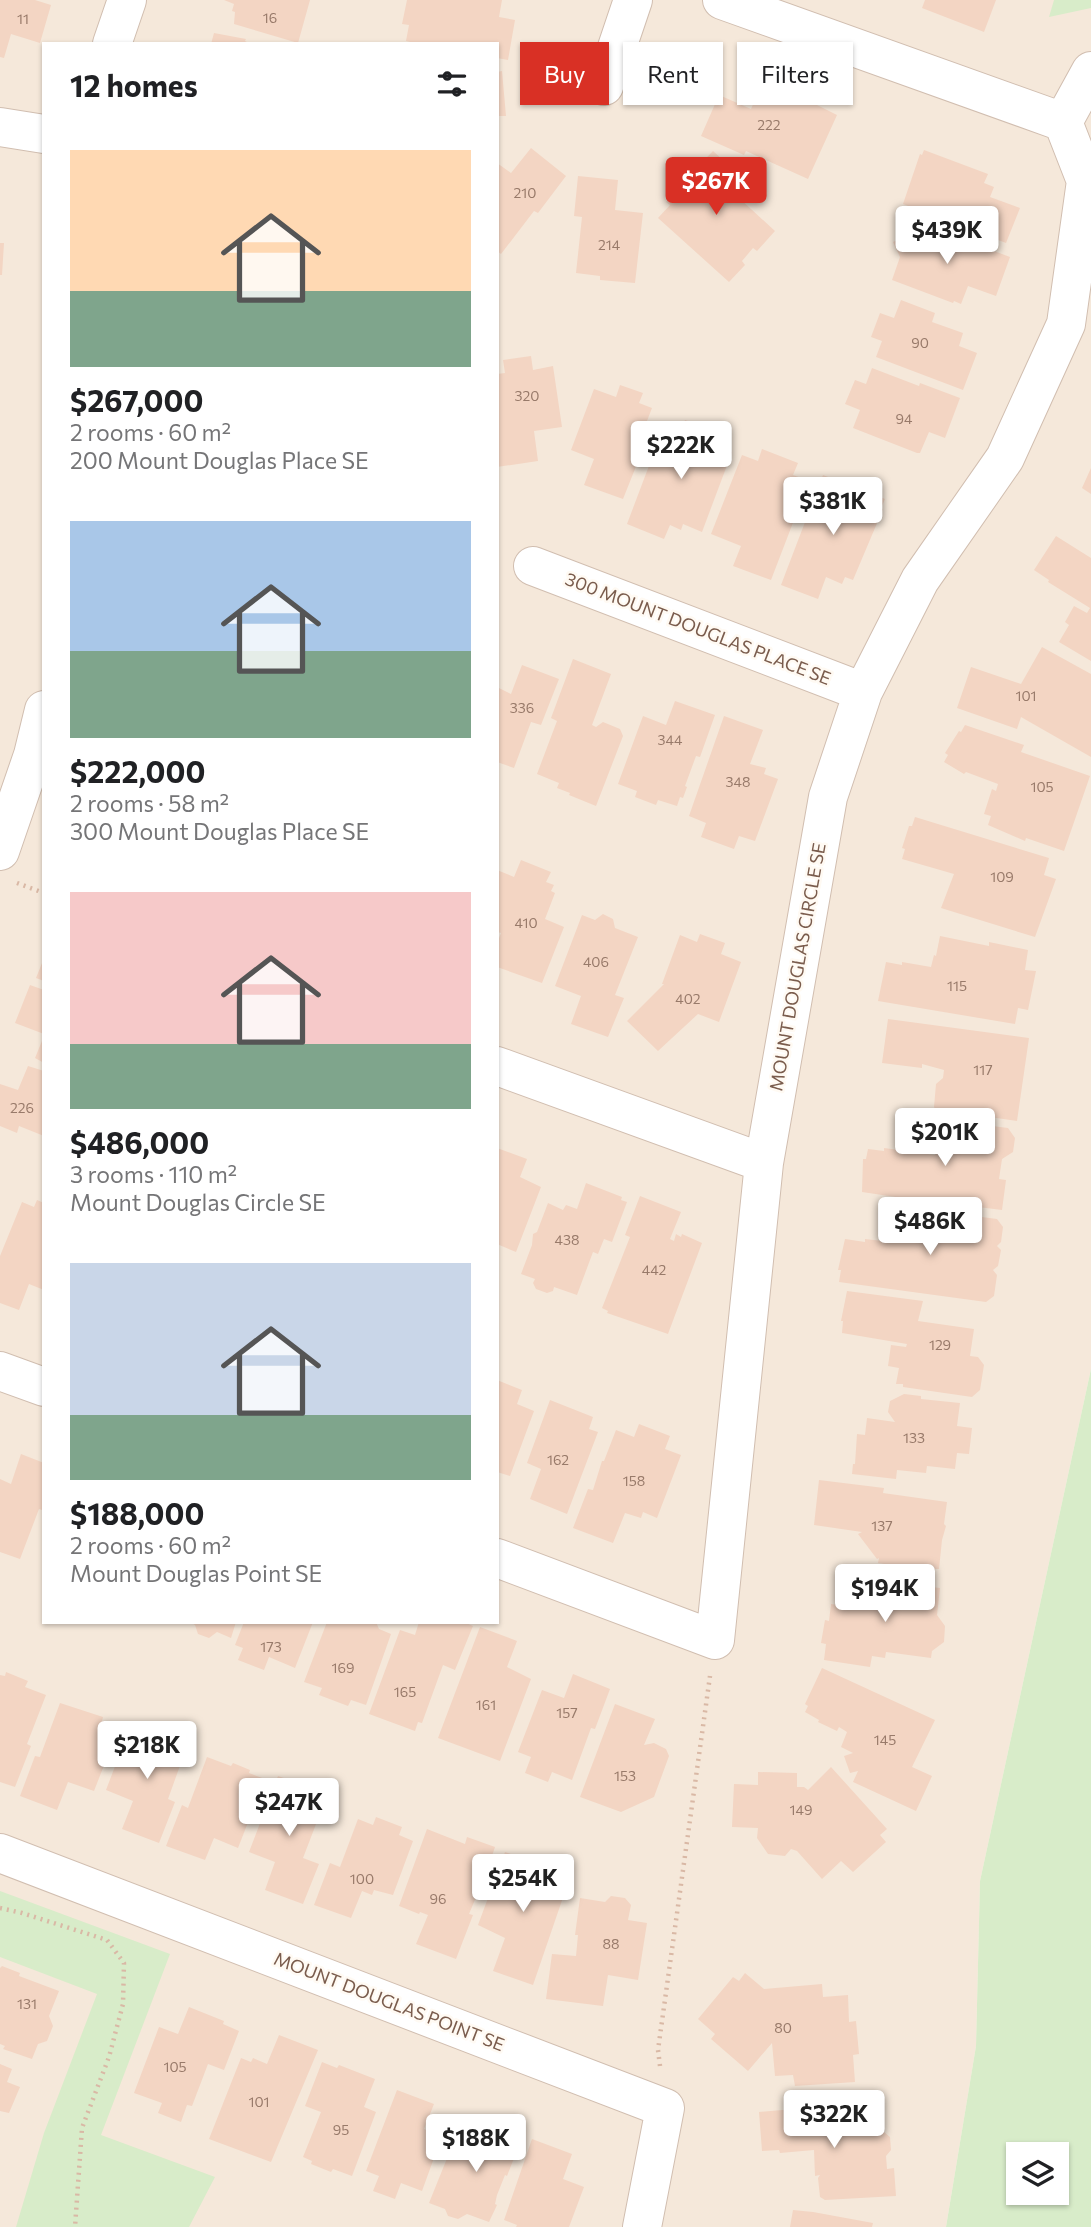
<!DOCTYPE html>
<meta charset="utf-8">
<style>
:root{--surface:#fff;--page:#f2f2f2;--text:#202124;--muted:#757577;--accent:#d93025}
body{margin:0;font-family:Commissioner,sans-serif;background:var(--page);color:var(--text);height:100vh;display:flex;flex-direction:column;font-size:26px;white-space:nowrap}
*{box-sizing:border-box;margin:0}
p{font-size:23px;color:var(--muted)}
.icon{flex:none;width:38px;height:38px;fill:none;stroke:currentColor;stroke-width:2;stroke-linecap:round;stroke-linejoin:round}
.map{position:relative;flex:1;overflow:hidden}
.sheet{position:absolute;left:42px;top:42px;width:457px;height:1582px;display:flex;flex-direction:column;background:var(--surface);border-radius:0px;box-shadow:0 2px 5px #0004}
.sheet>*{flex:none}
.hud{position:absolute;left:520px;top:42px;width:466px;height:63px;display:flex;gap:14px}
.controls{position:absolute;left:1006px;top:2142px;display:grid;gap:14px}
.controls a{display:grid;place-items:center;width:63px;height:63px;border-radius:0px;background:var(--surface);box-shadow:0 2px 5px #0004;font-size:35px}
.price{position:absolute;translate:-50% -60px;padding:0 16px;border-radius:7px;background:#fff;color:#222;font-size:23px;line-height:46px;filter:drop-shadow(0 2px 4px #0008)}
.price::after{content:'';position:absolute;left:50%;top:42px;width:21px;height:16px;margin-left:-10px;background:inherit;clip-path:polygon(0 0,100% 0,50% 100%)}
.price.active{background:var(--accent);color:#fff}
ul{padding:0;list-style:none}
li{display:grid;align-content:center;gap:14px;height:371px;padding:0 28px}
li span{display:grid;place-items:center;height:217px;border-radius:0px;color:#555}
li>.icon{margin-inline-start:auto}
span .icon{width:126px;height:126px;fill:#fffc;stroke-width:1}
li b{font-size:30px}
h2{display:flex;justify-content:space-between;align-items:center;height:84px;padding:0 28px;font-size:30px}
.chip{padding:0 24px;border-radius:0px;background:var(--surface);box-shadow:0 2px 5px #0004;font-size:24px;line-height:63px}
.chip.active{background:var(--accent);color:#fff}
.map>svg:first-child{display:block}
.residential{fill:#f5e8da;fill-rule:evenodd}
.green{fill:#d8ecc9;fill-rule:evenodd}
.building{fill:#f3d5c3}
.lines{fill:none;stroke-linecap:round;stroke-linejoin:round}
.minor-casing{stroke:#d1beb0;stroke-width:40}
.path{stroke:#d9b8a5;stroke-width:4.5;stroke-dasharray:2 5;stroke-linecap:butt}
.minor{stroke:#fff;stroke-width:38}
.labels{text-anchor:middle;stroke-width:5;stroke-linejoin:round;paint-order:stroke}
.number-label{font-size:14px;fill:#987a6a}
.street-label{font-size:18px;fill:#7a5c4d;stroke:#fffaf3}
</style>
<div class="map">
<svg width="1091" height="2227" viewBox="0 0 1091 2227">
<rect width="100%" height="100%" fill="#fdf6ec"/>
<path class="residential" d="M0 0H1091V1369L980 1881 976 2046 946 2227H0ZM44 44H497V1622H44Z"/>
<path class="green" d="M1054 0H1091V8L1049 17Z
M1091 1369V2227H946L976 2046 980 1881ZM1057 2154V2193H1018V2154Z
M0 1891 170 1954 101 2135 215 2177 189 2227H16L44 2133 97 1994 0 1957Z"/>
<path class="building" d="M0 0H35L51 5 40 43 11 34 4 58 0 57Z
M224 0H310L298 43 234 24 235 12 232 11 234 4Z
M407 0H502L499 17 515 20 508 60 497 58V44H419L406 41 409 25 402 24Z
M925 0H996L984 32 922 8Z
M214 33 246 39 245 41 251 44H211Z
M502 71 506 116H497V72Z
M765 83 792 95 793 93 837 115 808 179 746 151 744 155 701 136 719 95 751 109 755 100 757 101Z
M531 148 566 176 538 213 534 211 501 254 497 251V163L511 173Z
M924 150 988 174 984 183 994 187 990 197 1020 208 1006 243 903 204 920 154 922 155Z
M713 151 750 184 738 197 775 231 757 251 753 248 742 261 745 265 729 282 658 218 670 205 666 202 672 193Z
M578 176 618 180 615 210 643 213 635 283 600 280V276L576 273 582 217 574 216Z
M913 224 969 245 970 242 1010 257 996 296 968 286 961 304 954 301 953 303 892 280 900 257 893 242 909 235Z
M0 243H4L2 275H0Z
M901 300 935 313 932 322 963 333 959 346 977 353 963 390 876 357 882 341 871 337 880 313 894 318Z
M531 356 533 370 553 366 562 427 534 431 538 461 497 467V374L505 373 503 360Z
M872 368 919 386 920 383 960 398 945 438 929 432 920 453H917L853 428 860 410 845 404 855 380 866 384Z
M620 385 643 393 639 403 652 408 635 452 641 454 623 499 584 485 594 459 571 450 594 389 616 397Z
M685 420 721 433 716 446 732 452 702 532 683 524 681 530 670 525 664 539 627 524 664 426 680 432Z
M762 449 798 463 793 475 809 481 771 580 733 566 741 546 711 534 742 455 758 461Z
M1091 468V494L1082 488Z
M823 475 885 499 881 508 883 509 853 580 845 577 842 584 826 577 818 599 781 585Z
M1056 536 1091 558V661L1059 642 1069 625 1065 622 1074 606 1087 613 1090 608 1048 582 1049 580 1034 570Z
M1042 647 1091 674V757L1021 717 1017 729 957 708 971 667 1021 684Z
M573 659 611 674 592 725 596 727 603 722 620 729 623 736 596 806 569 795 570 793 557 788 559 783 537 774 557 721 551 718Z
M522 665 559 679 541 725 531 722 514 768 497 762V687L511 694Z
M675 701 715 715 700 757 696 756 685 786 687 787 683 798 680 797 677 806 658 800 656 805 635 797 637 791 618 784 643 716 666 725Z
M724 716 763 730 750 764 766 768 764 774 778 779 755 841 739 836 734 849 701 837 706 823 689 816Z
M965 725 1024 745 1021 752 1090 776 1064 851 1026 838 1025 841 988 825 991 816 984 814 992 789 996 791 998 784 966 772 964 774 944 762 948 755 945 753 959 731 961 732Z
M915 817 1049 858 1044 875 1056 879 1035 937 941 908 954 874 902 859 905 849 902 848 909 826H912Z
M521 860 551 872 546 882 554 885 551 891 555 893 545 919 564 927 542 983 497 967V943L501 933 497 932V870L514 877Z
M603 914 613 919 615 928 638 937 615 995 624 998 608 1037 571 1024 581 996 555 986 582 915 595 920Z
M700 934 725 943 721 954 741 962 719 1022 698 1014 658 1051 627 1021 664 984H662L680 935 697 942Z
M940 936 989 946V942L1028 950 1025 970 1036 971 1028 1010 1018 1008 1015 1024 878 1001 886 962 902 965V962L931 967 934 955 936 956Z
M44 958V981L36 978Z
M30 985 44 990V1034L15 1023Z
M888 1019 1029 1038 1017 1121 935 1109 934 1107 936 1084 943 1078 944 1070 922 1064V1068L882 1063Z
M44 1036V1063L35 1058Z
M28 1066 44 1071V1136L19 1126 17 1133 0 1126V1084L18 1090Z
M939 1119 1008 1128 1015 1138 1013 1152 1002 1159 999 1179 1006 1180 1002 1210 970 1206V1208L862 1192 863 1159H866L868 1149 884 1151V1148L935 1155 937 1144H934L936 1122H939Z
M497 1148 527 1159 520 1177 541 1187 516 1252 497 1244Z
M586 1183 622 1197 621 1200 627 1202 612 1242 604 1239 598 1254 593 1252 577 1295 554 1287 553 1291 547 1293 536 1289 533 1283 535 1279 521 1274 532 1245 533 1234 537 1232 548 1203 563 1210 566 1205 577 1209Z
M640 1196 681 1212 670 1239 674 1241 676 1234 681 1237 682 1234 702 1243 668 1334 607 1313 608 1311 602 1308 630 1237 625 1235Z
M37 1200 44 1203V1290L29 1284 19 1310 0 1303V1256L22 1202 34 1207Z
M906 1207 997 1219 1003 1227 1001 1242 997 1246 1001 1250 998 1266 993 1270 997 1275 994 1296 986 1302 839 1282 841 1270H838L845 1239 865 1242V1239L900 1243Z
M847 1291 923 1301 918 1321 974 1329 970 1356 978 1357 984 1365 980 1390 972 1397 903 1387V1384H896L899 1368 888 1366 891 1345 906 1347 907 1344 842 1333 843 1321H841Z
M497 1380 522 1390 517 1404 534 1411 510 1476 497 1472Z
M904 1394 921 1396V1399L960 1403 957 1426 972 1428 969 1454 957 1453 955 1469 927 1466 926 1473 897 1470 896 1479 852 1474 853 1464H855L857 1434 865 1435 867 1418 895 1422 888 1412 890 1401Z
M550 1400 593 1417 589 1429 598 1432 567 1514 530 1499 541 1469 527 1463Z
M639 1424 670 1436 665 1449 681 1455 657 1518 643 1512 641 1518 625 1513 613 1543 573 1528 588 1489 593 1490 602 1461H604L616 1430 634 1437Z
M21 1454 44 1463V1505L42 1510 39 1509 20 1559 0 1552V1479L11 1484Z
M819 1480 884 1488 883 1493 947 1502 944 1524 946 1526 942 1540 939 1569H935V1572L878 1563 879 1558 877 1559 858 1534 862 1532 814 1525Z
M866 1579 940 1588 937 1615 945 1626 944 1642 932 1651 931 1658 886 1652 885 1658 872 1656 870 1667 824 1660 826 1644 821 1643 825 1620 829 1621 831 1604 861 1609 862 1604 858 1599 860 1583Z
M190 1622H236L231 1638 217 1632 209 1638 198 1634 195 1625Z
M244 1622H313L295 1668 269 1657 264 1670 238 1660 243 1648 235 1645Z
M327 1622H376L379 1629 391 1634 366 1705 351 1700 348 1706 319 1695 322 1688 304 1682Z
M419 1622H464L473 1626 455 1670 443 1665 422 1723 418 1722 415 1731 369 1714 400 1630 415 1635Z
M480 1627 517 1641 507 1667 531 1679 500 1761 438 1738Z
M822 1668 935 1720 912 1767 932 1776 916 1811 853 1782 858 1771 850 1773 844 1756 853 1753 841 1747 847 1732 839 1727 837 1731 818 1722 819 1720 805 1712 808 1706 805 1704Z
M6 1672 28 1681 25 1687 46 1695 27 1744 31 1746 15 1787 0 1782V1675L5 1676Z
M573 1674 610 1689 595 1729 591 1728 572 1780 552 1772 548 1782 525 1773 531 1757 518 1752 542 1690 564 1698Z
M60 1703 103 1717 102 1721 119 1727 94 1791 68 1782 57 1810 20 1796 35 1756 40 1757Z
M615 1704 655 1719 644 1745 654 1743 666 1749 669 1756 654 1797 621 1812 580 1797Z
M150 1726 159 1729 162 1740 186 1749 168 1799 175 1802 159 1843 122 1829 133 1801 106 1790 130 1727 141 1732 142 1729Z
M207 1757 231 1766 233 1763 250 1770 249 1773 265 1779 238 1848 214 1838 205 1860 166 1846 182 1805 188 1808Z
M831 1767 887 1829 880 1835 886 1842 853 1872 841 1861 822 1879 797 1851 791 1849 785 1856 768 1854 757 1838 758 1828 732 1827 734 1784 758 1785V1772L797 1773V1787H804L808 1790Z
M278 1776 304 1785 303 1789 326 1798 303 1858 319 1864 303 1904 265 1890 275 1862 249 1852Z
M376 1817 402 1827 399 1835 413 1841 393 1895 374 1890 372 1895 362 1891 351 1918 314 1905 330 1863 340 1867 358 1819 373 1825Z
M427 1829 465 1844 467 1837 495 1847 480 1891 479 1890 469 1914 473 1915 456 1959 416 1944 428 1915 420 1912 419 1914 399 1906Z
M505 1852 553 1868 552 1870 570 1877 533 1985 493 1971 505 1938 478 1925Z
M611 1896 625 1898 631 1905 628 1920 647 1923 638 1980 608 1975 603 2006 546 1999 552 1954 576 1956 578 1935H575L580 1898 605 1902Z
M2 1966 20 1973 19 1976 59 1991 49 2016 53 2026 47 2041 38 2044 32 2059 3 2049 5 2046 0 2044V1968Z
M745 1973 764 1989 822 1984 823 1997 848 1995 849 2022 856 2021 859 2054 853 2055 855 2082 795 2086 793 2075 775 2076 772 2043 748 2071 711 2039 715 2034 698 2019 733 1977 739 1981Z
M189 2007 224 2021 223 2024 239 2031 224 2070 208 2064 192 2106 187 2105 181 2122 158 2113 162 2103 134 2093 159 2027 178 2034Z
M279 2035 318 2050 271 2162 209 2139 241 2058 251 2062 253 2058 267 2064Z
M322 2062 337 2068 339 2065 375 2079 364 2107 376 2112 352 2176 333 2169 331 2172 311 2164 312 2161 303 2157 321 2112 305 2106Z
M0 2064 12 2069 7 2082 20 2087 9 2113 0 2111Z
M397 2090 434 2104 424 2129 442 2136 422 2191 401 2183 395 2199 373 2191 379 2176 366 2171Z
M829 2106 830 2120 837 2119 836 2113 863 2110 871 2118 872 2133 884 2132 890 2137 891 2150 886 2156 887 2169 894 2168 896 2196 825 2200 820 2197 818 2178 820 2175 815 2176 814 2150 780 2153 779 2150 762 2151 759 2112Z
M486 2120 523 2135 507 2176 505 2175 497 2195 495 2204 497 2205 489 2222 467 2214 458 2219 448 2216 445 2209 429 2203 454 2141 475 2149Z
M532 2139 572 2154 563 2179 584 2187 569 2227H516L517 2225 504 2220Z
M793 2210 813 2212 873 2223 872 2227H790Z"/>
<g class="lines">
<g class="minor-casing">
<path id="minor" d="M112 44 127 0
M604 86 633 0
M1063 122 1091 71
M0 127 44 134
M533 566 863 692
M0 851 33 755 44 710
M497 1066 764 1163
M0 1371 44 1387
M497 1558 715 1640 764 1163 828 797 863 692 920 580 1005 458 1066 324 1086 181 1063 122 722 0
M0 1853 665 2108 642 2227"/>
</g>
<path class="path" d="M17 883 44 893
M0 1908 22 1913 107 1940 124 1963 123 2004 109 2057 82 2128 75 2227
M660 2066 658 2050 710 1676"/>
<use href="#minor" class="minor"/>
</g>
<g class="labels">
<g class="number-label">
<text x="270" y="23">16</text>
<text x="23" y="24">11</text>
<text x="769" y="130">222</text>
<text x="525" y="198">210</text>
<text x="609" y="250">214</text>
<text x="920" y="348">90</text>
<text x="527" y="401">320</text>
<text x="904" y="424">94</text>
<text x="1026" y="701">101</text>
<text x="522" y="713">336</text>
<text x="670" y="745">344</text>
<text x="738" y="787">348</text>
<text x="1042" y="792">105</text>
<text x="1002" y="882">109</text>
<text x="526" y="928">410</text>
<text x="596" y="967">406</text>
<text x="957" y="991">115</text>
<text x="688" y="1004">402</text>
<text x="983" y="1075">117</text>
<text x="22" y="1113">226</text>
<text x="567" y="1245">438</text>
<text x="654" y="1275">442</text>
<text x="940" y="1350">129</text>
<text x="914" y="1443">133</text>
<text x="558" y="1465">162</text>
<text x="634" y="1486">158</text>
<text x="882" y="1531">137</text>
<text x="271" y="1652">173</text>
<text x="343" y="1673">169</text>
<text x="405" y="1697">165</text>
<text x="486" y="1710">161</text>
<text x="567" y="1718">157</text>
<text x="885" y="1745">145</text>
<text x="625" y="1781">153</text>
<text x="801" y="1815">149</text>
<text x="362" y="1884">100</text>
<text x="438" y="1904">96</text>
<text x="611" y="1949">88</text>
<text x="27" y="2009">131</text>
<text x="783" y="2033">80</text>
<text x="175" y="2072">105</text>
<text x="259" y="2107">101</text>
<text x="341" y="2135">95</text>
</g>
<g class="street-label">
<text transform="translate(698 629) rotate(21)" y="6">300 MOUNT DOUGLAS PLACE SE</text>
<text transform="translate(798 967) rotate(-80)" y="6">MOUNT DOUGLAS CIRCLE SE</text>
<text transform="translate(389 2002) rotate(21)" y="6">MOUNT DOUGLAS POINT SE</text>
</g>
</g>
</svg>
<div class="controls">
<a><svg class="icon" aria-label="layers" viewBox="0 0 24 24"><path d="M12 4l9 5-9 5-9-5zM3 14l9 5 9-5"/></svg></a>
</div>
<b class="price active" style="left:716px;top:217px">$267K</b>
<b class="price" style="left:947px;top:266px">$439K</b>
<b class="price" style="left:681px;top:481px">$222K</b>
<b class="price" style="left:833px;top:537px">$381K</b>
<b class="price" style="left:945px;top:1168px">$201K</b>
<b class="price" style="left:930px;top:1257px">$486K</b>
<b class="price" style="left:885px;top:1624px">$194K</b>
<b class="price" style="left:147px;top:1781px">$218K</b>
<b class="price" style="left:289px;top:1838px">$247K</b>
<b class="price" style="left:523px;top:1914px">$254K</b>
<b class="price" style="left:834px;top:2150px">$322K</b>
<b class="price" style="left:476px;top:2174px">$188K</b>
<div class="hud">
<a class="chip active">Buy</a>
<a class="chip">Rent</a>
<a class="chip">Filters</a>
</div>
<section class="sheet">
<h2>12 homes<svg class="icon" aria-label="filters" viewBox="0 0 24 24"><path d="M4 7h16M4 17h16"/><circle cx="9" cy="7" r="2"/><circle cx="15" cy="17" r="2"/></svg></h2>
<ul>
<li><span style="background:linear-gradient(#ffd9b3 65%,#7fa58c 0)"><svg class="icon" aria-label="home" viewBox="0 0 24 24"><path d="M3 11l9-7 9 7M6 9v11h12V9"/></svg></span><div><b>$267,000</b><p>2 rooms · 60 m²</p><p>200 Mount Douglas Place SE</p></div></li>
<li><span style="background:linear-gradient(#a9c7e8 60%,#7fa58c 0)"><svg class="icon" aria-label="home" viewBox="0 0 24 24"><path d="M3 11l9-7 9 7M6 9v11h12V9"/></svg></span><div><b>$222,000</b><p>2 rooms · 58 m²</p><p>300 Mount Douglas Place SE</p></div></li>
<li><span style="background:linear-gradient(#f6c9c9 70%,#7fa58c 0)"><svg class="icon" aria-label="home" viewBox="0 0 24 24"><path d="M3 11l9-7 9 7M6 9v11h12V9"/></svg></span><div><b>$486,000</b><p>3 rooms · 110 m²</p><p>Mount Douglas Circle SE</p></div></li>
<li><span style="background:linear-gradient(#c9d6e8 70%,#7fa58c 0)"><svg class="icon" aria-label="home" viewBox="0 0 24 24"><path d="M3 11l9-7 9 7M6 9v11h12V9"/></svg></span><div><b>$188,000</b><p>2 rooms · 60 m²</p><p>Mount Douglas Point SE</p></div></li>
</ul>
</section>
</div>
